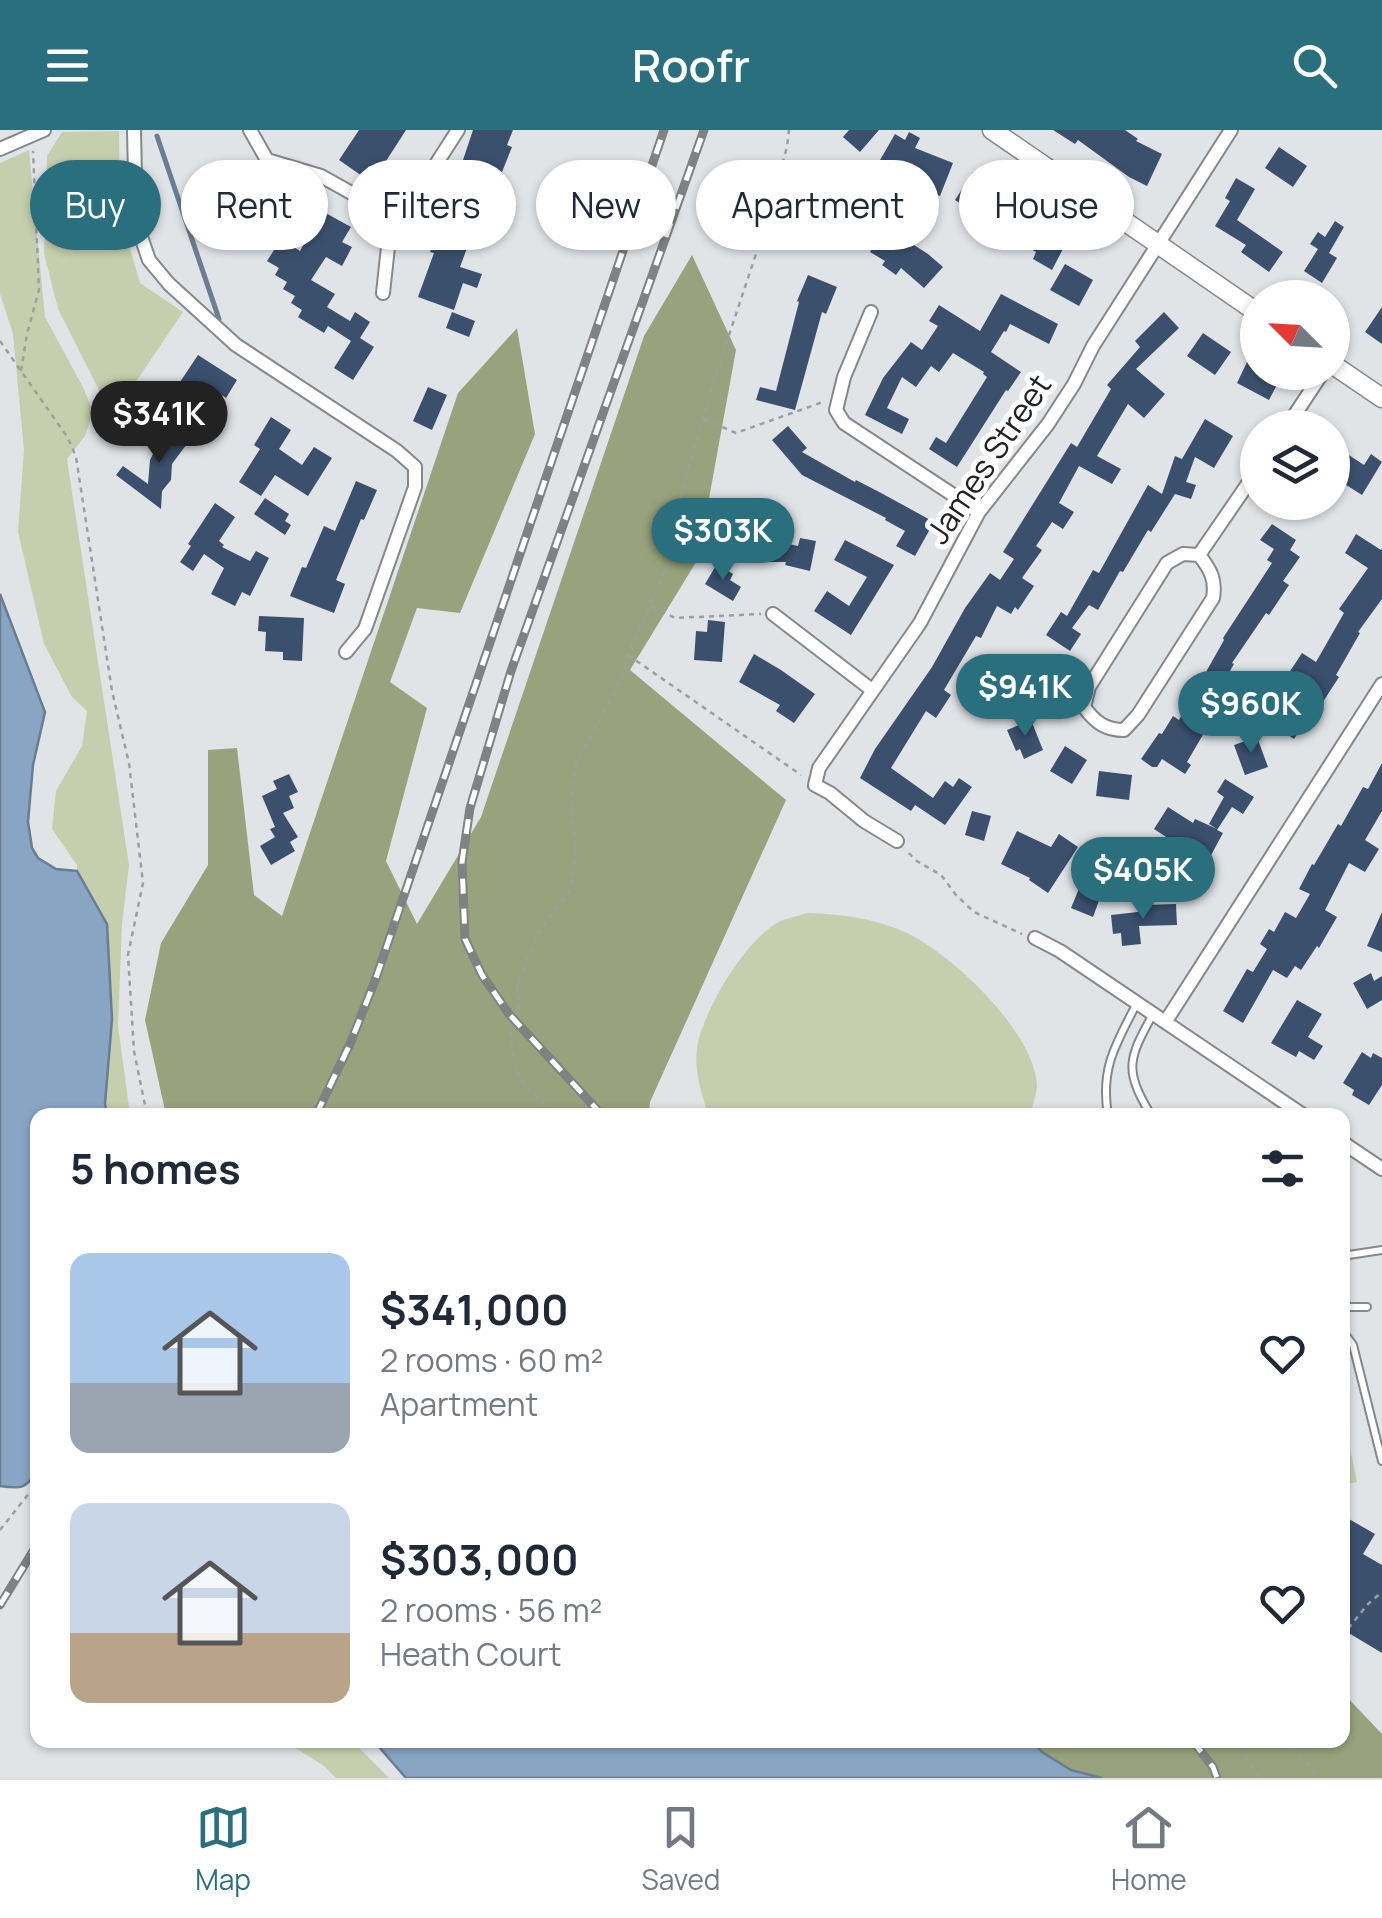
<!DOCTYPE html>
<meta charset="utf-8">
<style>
:root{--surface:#fff;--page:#f2f2f3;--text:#1f2937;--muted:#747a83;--line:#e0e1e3;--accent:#2a6f7e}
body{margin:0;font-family:Manrope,sans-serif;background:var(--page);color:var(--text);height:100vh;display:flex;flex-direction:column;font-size:38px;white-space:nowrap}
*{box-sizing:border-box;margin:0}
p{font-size:32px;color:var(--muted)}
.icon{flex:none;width:55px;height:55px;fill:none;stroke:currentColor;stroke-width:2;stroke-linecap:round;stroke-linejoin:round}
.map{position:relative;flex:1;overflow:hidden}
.side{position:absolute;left:30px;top:978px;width:1320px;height:640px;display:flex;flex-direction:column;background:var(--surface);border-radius:20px;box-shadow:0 2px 8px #0004}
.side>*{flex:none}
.hud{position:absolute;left:30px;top:30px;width:1322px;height:90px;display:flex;gap:20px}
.needle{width:65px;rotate:294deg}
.tools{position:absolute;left:1240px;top:150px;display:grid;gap:20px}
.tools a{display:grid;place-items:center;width:110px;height:110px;border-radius:50%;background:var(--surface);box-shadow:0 2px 8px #0004;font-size:50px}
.price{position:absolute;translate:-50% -85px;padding:0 22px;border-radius:35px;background:var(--accent);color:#fff;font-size:32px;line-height:65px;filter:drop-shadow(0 2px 5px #0008)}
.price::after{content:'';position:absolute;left:50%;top:60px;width:30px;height:22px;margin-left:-15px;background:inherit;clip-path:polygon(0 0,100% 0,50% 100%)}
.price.active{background:#222;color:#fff}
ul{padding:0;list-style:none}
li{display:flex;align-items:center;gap:30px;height:250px;padding:0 40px}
li span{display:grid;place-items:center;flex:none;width:280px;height:200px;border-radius:20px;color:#555}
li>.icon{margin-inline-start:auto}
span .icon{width:120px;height:120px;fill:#fffc;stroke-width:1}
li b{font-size:42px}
h2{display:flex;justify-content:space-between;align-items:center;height:120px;padding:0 40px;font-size:42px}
.pill{padding:0 35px;border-radius:45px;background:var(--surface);box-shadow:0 2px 8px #0004;font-size:35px;line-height:90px}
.pill.active{background:var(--accent);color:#fff}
header{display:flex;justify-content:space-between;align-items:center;height:130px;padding:0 40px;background:var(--accent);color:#fff;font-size:45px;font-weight:600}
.menu{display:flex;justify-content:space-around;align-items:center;height:140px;border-top:2px solid var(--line);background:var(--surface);font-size:28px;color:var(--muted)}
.menu a{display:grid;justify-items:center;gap:5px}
.menu .active{color:var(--accent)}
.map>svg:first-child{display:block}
.green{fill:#c5cfad}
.forest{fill:#98a37d}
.water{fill:#88a5c3;stroke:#697d93;stroke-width:2.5}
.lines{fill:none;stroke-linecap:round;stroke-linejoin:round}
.stream{stroke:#697d93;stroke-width:5}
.building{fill:#3b506d}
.service-casing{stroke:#85878b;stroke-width:10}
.minor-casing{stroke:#85878b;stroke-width:16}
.tertiary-casing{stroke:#85878b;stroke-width:21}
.path{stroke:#9c9ea0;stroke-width:2.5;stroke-dasharray:5 5;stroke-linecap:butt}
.service{stroke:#fff;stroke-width:6}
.minor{stroke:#fff;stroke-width:12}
.tertiary{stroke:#fff;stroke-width:18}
.rail-casing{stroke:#7f8183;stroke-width:9}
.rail{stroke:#fff;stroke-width:5;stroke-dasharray:15;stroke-linecap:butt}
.labels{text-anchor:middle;stroke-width:10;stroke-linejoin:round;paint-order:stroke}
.street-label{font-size:32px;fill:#202122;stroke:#fff}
</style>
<header><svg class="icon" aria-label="menu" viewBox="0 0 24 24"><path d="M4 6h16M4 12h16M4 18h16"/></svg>Roofr<svg class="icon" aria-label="search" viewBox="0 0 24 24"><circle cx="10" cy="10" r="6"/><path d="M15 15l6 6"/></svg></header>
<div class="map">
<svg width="1382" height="1648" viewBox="0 0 1382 1648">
<rect width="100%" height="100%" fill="#e1e4e7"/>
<path class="green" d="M119 1 120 84 140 153 183 182 129 262 101 264 58 179 44 123 47 26 62 2Z
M29 20 45 187 84 259 93 282 85 306 67 329 129 735 122 794 118 895 130 985H107L105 974 112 889 107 794 77 741V735L52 699 56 661 82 616 87 581 72 567 44 514 18 402 24 320 13 204 0 164V33Z
M807 783C841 784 873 788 905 802 951 823 1034 901 1037 955 1037 964 1032 976 1030 985H709C700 962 692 933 699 908 709 873 745 811 777 793 786 788 798 786 807 783Z
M1345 1295 1357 1352 1343 1355 1342 1296Z
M283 1610H351L389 1648H336L324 1636Z"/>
<path class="forest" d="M692 125 736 220 698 429 630 540 786 670 650 972 649 985H166L145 890 161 813 208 735V620L237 618 254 765 282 786 458 263 517 198 535 304 460 483 417 478 390 552 427 578 386 731 417 794 481 687 644 206Z
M1343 1563 1382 1604V1648H1102L1071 1640 1042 1622 1031 1610H1342Z"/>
<path class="water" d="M0 464 45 582 33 635 28 692 32 718 38 728 56 739 77 741 107 794 112 889 105 974 107 985H38L37 1341C26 1359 21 1359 0 1356Z
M373 1610H1031L1042 1622 1071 1640 1102 1648H406Z"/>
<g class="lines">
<path class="stream" d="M157 6 219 189"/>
</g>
<path class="building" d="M359 0H406L379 42 369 36 362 46 339 30Z
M473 0H513L507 15 512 17 498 52V91H477L460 137 482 144 477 158 463 153 454 180 418 167 434 123 430 122 444 86 457 90V48Z
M849 0H879L860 22 843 7Z
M1053 0H1125L1138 9 1136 11 1162 24 1147 56 1129 47 1078 10 1075 14Z
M909 2 920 8 915 18 953 33 940 66 896 50 876 37 895 4 905 10Z
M1279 17 1307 36 1293 57 1265 38Z
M973 42 1000 59 996 65 1016 76 1012 83 1026 90 1016 108 955 70Z
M1236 48 1255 59 1237 90 1283 122 1269 142 1241 122 1246 115 1215 96 1230 71 1225 68Z
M322 81 351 97 342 112 352 117 342 136 326 127 311 150 335 164 327 177 350 191 355 182 370 192 360 208 374 217 353 250 334 238 351 211 328 196 324 203 298 187 302 180 291 173 295 166 283 159 287 152 275 145 279 138 267 131 281 109 300 121Z
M1335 91 1344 97 1329 123 1337 128 1322 153 1304 141 1318 119 1310 114 1318 102 1325 107Z
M1056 96 1067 103 1061 115 1064 117 1052 140 1033 129 1036 122 1029 118 1036 107 1047 113Z
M886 97 928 124 943 137 924 158 901 138 896 145 882 135 885 131 870 122Z
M1065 134 1093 150 1079 176 1050 160Z
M808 145 837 157 826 184 822 182 795 280 756 270 760 257 776 261 799 172 797 171Z
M1001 164 1058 194 1049 214 1010 194 1006 202 1004 201 991 222 1021 242 1008 261 1006 260 957 337 929 319 936 307 946 313 987 247 983 244 984 242 953 223 939 242 931 236 916 257 902 247 887 278 909 289 902 304 865 285 883 248 911 212 922 220 938 196 929 191 939 175 980 201Z
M1382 177V214L1365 202Z
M452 182 475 191 469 207 446 198Z
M1164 182 1179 198 1136 239 1165 264 1144 288 1128 274 1097 326 1121 339 1112 354 1079 336 1059 373 1074 382 1063 399 1052 392 1036 416 1042 420 1022 448 1034 456 1018 480 1015 477 1011 484 997 476 981 508 976 506 944 560 951 565 936 588 926 581 891 638 933 668 945 651 953 657 959 648 972 657 945 695 915 675 911 681 860 648 875 619 932 537 965 478 990 443 1000 450 1014 429 1003 422 1071 313 1077 317 1111 259 1107 255 1140 217 1135 211Z
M1203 203 1231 222 1215 245 1187 226Z
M198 225 237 250 226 268 219 263 205 285 172 264Z
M1247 232 1258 238V242H1267L1280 249 1269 270 1237 253Z
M428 257 447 265 432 300 413 291Z
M271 287 291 300 279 319 302 335 314 317 332 328 308 366 275 345 261 366 239 352 260 319 254 315Z
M1205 289 1233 306 1214 338 1195 327 1186 352 1196 355 1191 369 1175 364 1151 402 1148 400 1123 442 1120 441 1098 480 1089 475 1072 498 1081 504 1070 521 1046 505 1061 482 1067 486 1093 440 1099 443 1148 355 1162 364 1175 326 1182 329Z
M788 296 807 318 802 322 855 352 856 350 883 364 934 392 915 426 896 416 905 401 885 390 886 388 802 345 772 310Z
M176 298 198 299 172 334 171 350 162 361 161 379 116 345 123 336 148 354 150 330 153 324 155 310H167Z
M1332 314 1364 335 1371 324 1382 332 1362 365 1332 346Z
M356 351 377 360 364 390 361 389 336 450 345 454 334 483 290 466 302 437 306 438 324 396 335 401Z
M265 368 289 384 285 391 291 395 285 405 254 384Z
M215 373 235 387 219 411 224 415 222 417 250 431 256 421 269 428 250 466 242 462 235 476 211 464 224 438 204 424 193 441 180 432 191 416 188 414Z
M1272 394 1296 410 1290 420 1300 427 1283 451 1289 455 1269 485 1266 483 1232 533 1234 534 1227 546 1252 561 1236 589 1218 579 1187 632 1191 635 1185 644 1162 629 1157 637H1152L1141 629 1159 603 1162 604 1173 586 1179 590 1224 510 1223 508 1272 433 1267 430 1274 419 1260 410Z
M1356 404 1381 420 1382 418V469L1358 502 1360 503 1336 545 1339 547 1319 578 1311 573 1299 592 1306 590 1294 609 1279 599 1288 596 1267 584 1286 554 1283 552 1302 523 1316 532 1344 483 1339 479 1368 438 1345 423Z
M739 407H770V410L798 416 800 408 816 411 810 441 785 435 786 432H739Z
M845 410 894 435 851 505 814 481 827 461 849 476 867 447 834 430Z
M717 434 733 444 730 450 741 457 733 471 705 454Z
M259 486 304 488 302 531 283 530V522L265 521 266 502 258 501Z
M708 490 725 492 722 532 694 530 696 501 707 502Z
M754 524 781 540 815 564 794 593 776 581 780 575 739 552Z
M1033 534 1055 544 1040 574 1019 563Z
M1031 590 1043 620 1024 629 1020 619 1016 621 1007 600Z
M1257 607 1268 637 1245 645 1234 615Z
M1065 616 1087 630 1072 654 1050 641Z
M1382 633V681L1365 710 1379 719 1365 742 1349 733 1325 780 1337 787 1319 818 1317 816 1301 840 1295 836 1287 848 1273 840 1243 893 1223 881 1247 839 1253 842 1267 819 1260 814 1269 799 1274 802 1285 782 1296 788 1310 764 1299 759 1312 734 1314 735 1338 694 1341 696 1363 657 1368 659Z
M1099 641 1132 645 1129 670 1096 666Z
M289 644 298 662 289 666 294 678 283 683 298 707 290 712 295 721 271 735 260 716 275 707 270 699 275 697 262 666 277 659 273 651Z
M1225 649 1254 667 1243 684 1232 677 1217 700 1223 703 1195 755 1165 741 1177 714 1154 699 1168 677 1193 693 1195 689 1217 699 1209 694 1224 667 1217 662Z
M972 681 991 686 984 711 965 705Z
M1017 701 1051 717 1059 704 1078 717 1048 763 1029 750 1030 748 1001 734Z
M1083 749 1104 757 1093 787 1071 778Z
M1176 774 1177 795 1139 796 1141 814 1122 816 1121 803 1113 804 1111 785 1146 781V775Z
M1382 782V822L1367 816Z
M1371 843 1374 851 1382 846V870L1367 879 1353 853Z
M1297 870 1322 884 1308 907 1323 916 1314 930 1299 921 1296 927 1271 913Z
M1362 922 1371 928 1373 923 1382 928V955L1369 975 1352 965 1354 960 1343 953Z
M1342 1385 1375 1404 1363 1424 1382 1435V1523L1342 1499Z"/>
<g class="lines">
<g class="service-casing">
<path id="service" d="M1108 985C1100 938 1116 914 1137 873
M1151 985C1123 939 1129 928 1153 884
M1342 1126 1382 1120
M1342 1177H1367
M1342 1200 1353 1215 1382 1331"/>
</g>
<g class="minor-casing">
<path id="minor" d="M134 0 136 92 149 130 169 154 236 215 397 321 415 337V357L365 499 346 522
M250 0 267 30 321 46 373 75 384 96 388 117 383 163
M0 19 44 0
M384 96 415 57 431 42 458 0
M871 182 844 247 836 280 844 293 979 382
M1286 298 1323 242
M1183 424 1199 425C1211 440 1216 450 1213 468L1138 585 1124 600C1105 600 1095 592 1084 577L1089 557 1167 433Z
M1199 425 1258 339
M773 484 872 560
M897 711 864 691 830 663 815 655 819 638 920 493 979 382 1048 294 1074 254 1093 216 1231 0
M1035 808 1060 821 1303 985
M1166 891 1382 554
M1342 1012 1382 1039"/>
</g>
<g class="tertiary-casing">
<path id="tertiary" d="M992 0 1258 183
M1332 234 1382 268"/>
</g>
<path class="path" d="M0 211 68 308 76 327 112 561 129 633 143 753 128 825 134 921 147 985
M21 241 27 204 39 160 33 21
M704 289 736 303 823 272
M652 476 675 488 761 484
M628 525 801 645
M909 723 915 730 941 745 956 765 974 782 1022 804
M549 985C544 969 527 961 519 946 511 930 512 906 509 889L519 875 517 854 538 803 571 759 576 718 571 677 575 635 620 552 628 525 670 429 682 359 719 235 761 109 787 17 789 0
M0 1400 38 1352
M1342 1506 1368 1474 1382 1462
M1235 1610 1260 1648
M1286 1610 1320 1648"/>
<use href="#service" class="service"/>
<use href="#minor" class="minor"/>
<use href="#tertiary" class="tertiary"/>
<g class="rail-casing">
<path id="rail" d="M316 985 350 914 376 848 664 0
M602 985 509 884 482 845 465 809 462 732 470 678 511 541 704 0
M0 1475 38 1413
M1192 1610 1213 1637 1217 1648"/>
</g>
<use href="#rail" class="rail"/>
</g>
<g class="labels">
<g class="street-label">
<text transform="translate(989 329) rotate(-56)" y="11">James Street</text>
</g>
</g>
</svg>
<div class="tools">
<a><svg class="needle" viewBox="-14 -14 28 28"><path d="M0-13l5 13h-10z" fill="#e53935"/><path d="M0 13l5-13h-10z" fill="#747a83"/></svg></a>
<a><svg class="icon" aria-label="layers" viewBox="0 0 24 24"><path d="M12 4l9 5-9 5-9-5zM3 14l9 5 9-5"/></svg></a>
</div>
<b class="price active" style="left:159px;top:336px">$341K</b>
<b class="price" style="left:723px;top:453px">$303K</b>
<b class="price" style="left:1025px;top:609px">$941K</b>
<b class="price" style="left:1251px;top:626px">$960K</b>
<b class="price" style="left:1143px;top:792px">$405K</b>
<div class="hud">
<a class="pill active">Buy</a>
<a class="pill">Rent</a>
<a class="pill">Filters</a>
<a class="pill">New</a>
<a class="pill">Apartment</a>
<a class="pill">House</a>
</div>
<section class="side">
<h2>5 homes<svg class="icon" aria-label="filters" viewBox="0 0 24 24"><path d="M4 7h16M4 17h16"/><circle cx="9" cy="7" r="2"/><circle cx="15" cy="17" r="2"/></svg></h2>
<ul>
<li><span style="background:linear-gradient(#a9c7e8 65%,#9aa5b1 0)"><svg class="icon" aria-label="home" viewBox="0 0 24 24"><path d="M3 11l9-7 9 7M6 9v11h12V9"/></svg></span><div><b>$341,000</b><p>2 rooms · 60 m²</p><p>Apartment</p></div><svg class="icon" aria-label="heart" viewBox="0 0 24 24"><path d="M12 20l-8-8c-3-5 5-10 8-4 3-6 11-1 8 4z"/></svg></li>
<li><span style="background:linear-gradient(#c9d6e8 65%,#b9a48a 0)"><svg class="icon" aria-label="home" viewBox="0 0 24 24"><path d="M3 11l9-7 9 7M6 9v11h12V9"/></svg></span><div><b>$303,000</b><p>2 rooms · 56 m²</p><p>Heath Court</p></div><svg class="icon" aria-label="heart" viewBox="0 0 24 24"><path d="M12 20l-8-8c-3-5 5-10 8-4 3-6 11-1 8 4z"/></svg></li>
</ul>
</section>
</div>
<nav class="menu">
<a class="active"><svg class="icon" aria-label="map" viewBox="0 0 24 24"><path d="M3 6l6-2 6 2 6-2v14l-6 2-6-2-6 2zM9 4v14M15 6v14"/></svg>Map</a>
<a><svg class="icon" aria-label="saved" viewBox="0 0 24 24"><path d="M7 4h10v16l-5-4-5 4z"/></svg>Saved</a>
<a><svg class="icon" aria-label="home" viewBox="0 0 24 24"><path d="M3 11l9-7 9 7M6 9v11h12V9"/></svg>Home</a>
</nav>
